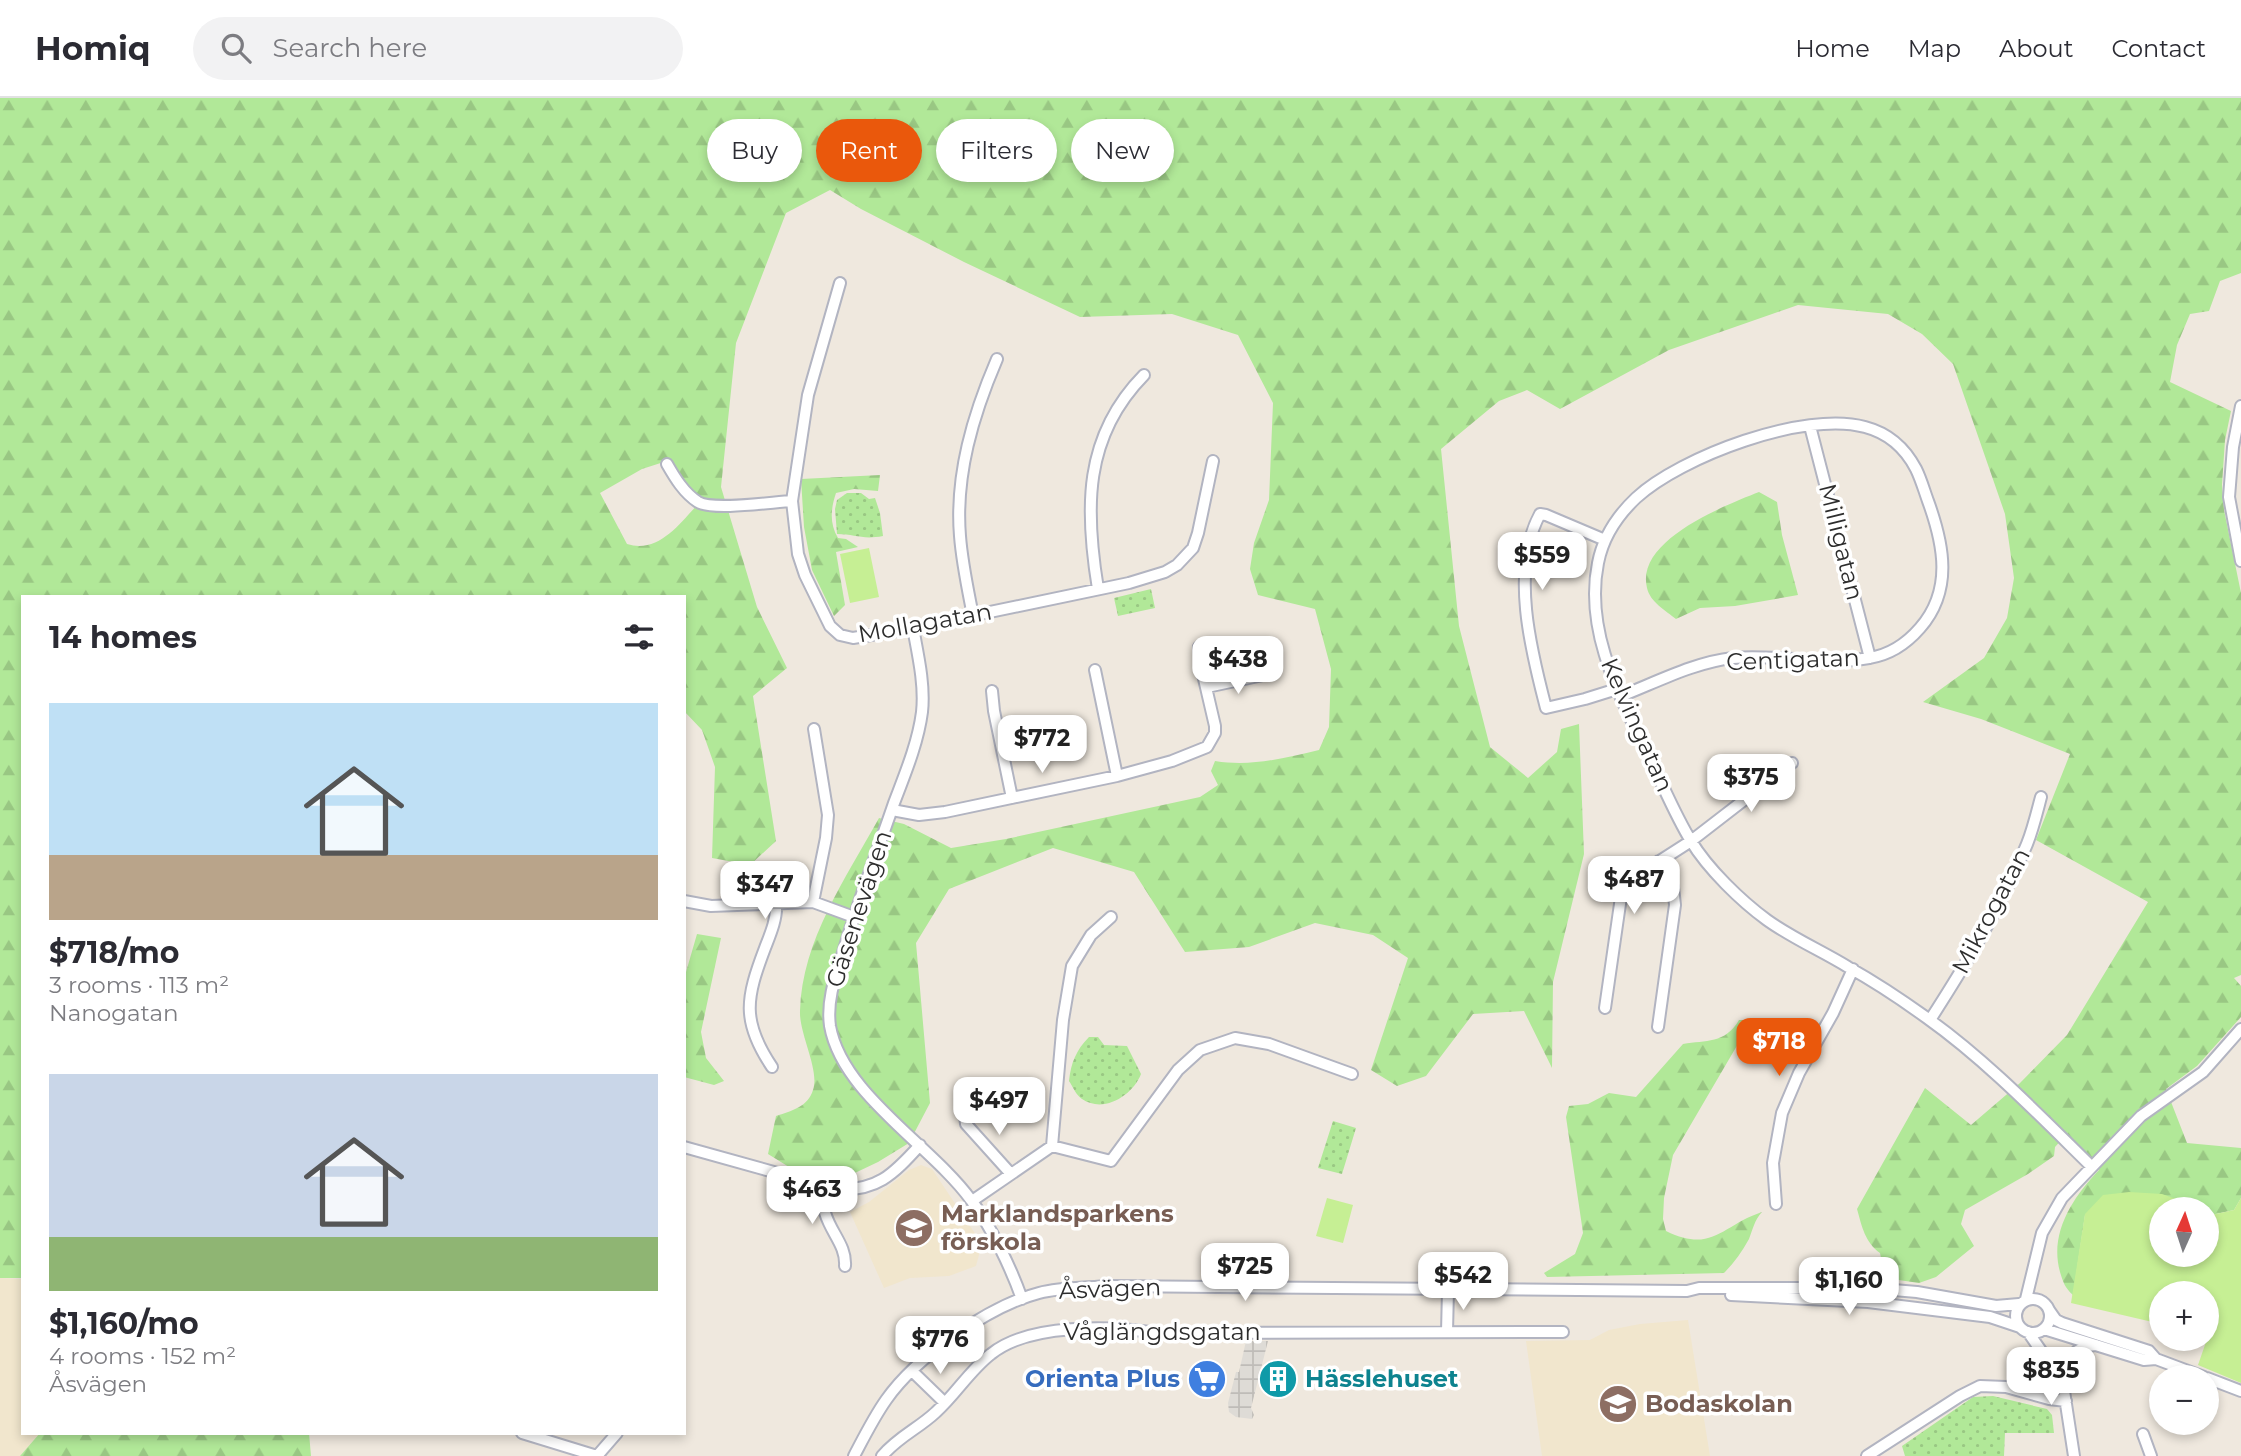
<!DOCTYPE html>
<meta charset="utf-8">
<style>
:root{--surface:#fff;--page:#f2f2f3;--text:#2b2b33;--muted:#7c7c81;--line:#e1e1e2;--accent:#ea580c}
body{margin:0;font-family:Montserrat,sans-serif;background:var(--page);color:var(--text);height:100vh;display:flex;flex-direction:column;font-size:26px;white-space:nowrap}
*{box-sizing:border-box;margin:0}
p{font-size:23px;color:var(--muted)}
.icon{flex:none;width:38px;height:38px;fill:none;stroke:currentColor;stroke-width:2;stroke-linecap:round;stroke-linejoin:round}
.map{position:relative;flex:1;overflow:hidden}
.details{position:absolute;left:21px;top:497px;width:665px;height:840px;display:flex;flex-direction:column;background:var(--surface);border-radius:0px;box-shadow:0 4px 10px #0003}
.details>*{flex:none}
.banner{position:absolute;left:707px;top:21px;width:665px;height:63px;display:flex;gap:14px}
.needle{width:46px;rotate:3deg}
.fabs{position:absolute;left:2149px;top:1099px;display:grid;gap:14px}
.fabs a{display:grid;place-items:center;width:70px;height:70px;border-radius:50%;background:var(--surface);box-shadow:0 4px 10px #0003;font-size:35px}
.price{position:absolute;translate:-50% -60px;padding:0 16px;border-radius:14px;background:#fff;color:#222;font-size:23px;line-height:46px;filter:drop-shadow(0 2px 4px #0008)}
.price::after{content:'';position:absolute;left:50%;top:42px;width:21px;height:16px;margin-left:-10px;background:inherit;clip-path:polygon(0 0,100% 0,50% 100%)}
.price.active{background:var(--accent);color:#fff}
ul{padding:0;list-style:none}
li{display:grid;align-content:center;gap:14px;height:371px;padding:0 28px}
li span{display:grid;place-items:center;height:217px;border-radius:0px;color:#555}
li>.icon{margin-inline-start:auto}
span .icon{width:126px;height:126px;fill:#fffc;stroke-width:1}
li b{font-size:30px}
h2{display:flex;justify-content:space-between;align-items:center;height:84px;padding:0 28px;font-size:30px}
.pill{padding:0 24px;border-radius:32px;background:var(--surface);box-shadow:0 4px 10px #0003;font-size:24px;line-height:63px}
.pill.active{background:var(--accent);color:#fff}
header{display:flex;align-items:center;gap:42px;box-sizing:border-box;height:98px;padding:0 35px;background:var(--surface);border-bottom:2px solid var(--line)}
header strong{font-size:33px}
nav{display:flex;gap:38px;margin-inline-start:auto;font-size:24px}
.search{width:490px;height:63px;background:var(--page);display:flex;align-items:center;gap:18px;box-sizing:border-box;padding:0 24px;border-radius:38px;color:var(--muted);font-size:26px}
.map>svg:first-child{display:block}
.education{fill:#f1e6cd}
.grass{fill:url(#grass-dots)}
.forest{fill:url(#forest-firs);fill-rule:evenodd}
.pitch{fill:#c6ef94}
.plaza{fill:url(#plaza-grid)}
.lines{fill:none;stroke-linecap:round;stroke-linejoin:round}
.minor-casing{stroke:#b2b4c1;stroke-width:14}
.minor{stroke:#fff;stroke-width:10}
.labels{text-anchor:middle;stroke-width:7;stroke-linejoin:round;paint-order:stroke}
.street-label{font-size:24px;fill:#2d2d2d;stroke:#fff}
.education-label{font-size:24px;font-weight:bold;fill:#785e54;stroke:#fff;text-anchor:start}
.shop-label{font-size:24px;font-weight:bold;fill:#366cbe;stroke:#fff;text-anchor:end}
.culture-label{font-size:24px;font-weight:bold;fill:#0d838f;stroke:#fff;text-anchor:start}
</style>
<header>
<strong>Homiq</strong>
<div class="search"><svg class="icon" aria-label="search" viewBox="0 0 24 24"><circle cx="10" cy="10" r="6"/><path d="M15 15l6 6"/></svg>Search here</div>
<nav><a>Home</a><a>Map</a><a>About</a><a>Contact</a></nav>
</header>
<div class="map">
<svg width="2241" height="1358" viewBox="0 0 2241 1358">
<defs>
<pattern id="grass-dots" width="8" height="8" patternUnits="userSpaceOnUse" patternTransform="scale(1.75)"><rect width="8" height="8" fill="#b1e898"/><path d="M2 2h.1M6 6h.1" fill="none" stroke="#99c783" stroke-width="1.8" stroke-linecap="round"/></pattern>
<pattern id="forest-firs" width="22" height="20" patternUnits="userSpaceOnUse" patternTransform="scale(1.75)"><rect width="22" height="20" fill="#b1e898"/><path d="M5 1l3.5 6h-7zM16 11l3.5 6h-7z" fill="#99c783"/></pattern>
<pattern id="plaza-grid" width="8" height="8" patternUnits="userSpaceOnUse" patternTransform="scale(1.75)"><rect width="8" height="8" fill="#dedbd6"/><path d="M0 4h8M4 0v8" fill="none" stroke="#bfbcb8"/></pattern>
</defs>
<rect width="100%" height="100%" fill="#efe8de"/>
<path class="education" d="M921 1067 932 1071 982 1146 976 1168 949 1178 910 1180 884 1190 850 1114 869 1104 909 1072Z
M0 1180 23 1181V1335H40L20 1358H0Z
M1688 1222 1710 1358H1542L1526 1243 1590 1242 1609 1232 1640 1226Z"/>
<path class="grass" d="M847 395H861L869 401 875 400 880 415 883 438C862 442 855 436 837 436L835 411 837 402Z
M1151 491 1155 510 1118 518 1114 500Z
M1089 939H1098L1104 947 1127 948 1141 976C1133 997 1104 1016 1082 1001 1076 997 1073 989 1069 983 1071 965 1076 952 1089 939Z
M1333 1023 1356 1030 1342 1076 1318 1070Z
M1993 1298 2047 1311 2052 1317 2054 1335H2005L2004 1358H1905L1902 1348 1973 1299Z"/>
<path class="forest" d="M0 0H2241V175L2220 183 2209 213 2190 216 2177 247 2170 284 2231 313 2225 342 2222 387 2224 412 2241 495V877L2234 880 2241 888V919L2197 968 2166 991 2187 1045 2241 1050V1100L2234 1112 2207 1118V1111H2200L2198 1108 2085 1117 2073 1197C2065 1190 2063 1184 2060 1174 2049 1135 2073 1099 2099 1072L2065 1038 2055 1049 2054 1058 2028 1076 1965 1112 1961 1126 1974 1148 1936 1179 1919 1185 1885 1180 1880 1155C1865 1144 1862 1129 1857 1111L1925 990 1971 1027 2020 985 2067 937 2148 804 2036 742 2070 656 1981 621 1923 604 1984 560 2007 520 2014 480 2005 416 1953 266 1922 236 1888 216 1798 207 1669 252 1560 311 1527 292 1499 303 1441 351 1459 528 1490 649 1528 680 1557 654 1561 631 1579 626 1584 756 1553 884 1552 970 1524 913 1473 916 1426 978 1397 988 1371 972 1408 860 1373 837 1315 825 1249 849 1185 854 1134 774 1053 750 949 791 916 845 930 1005 909 1045 878 1064 838 1083 789 1069 768 1056 776 1018C791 1013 808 1009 813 992 820 972 799 936 800 913 802 842 846 780 879 720L904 726 951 750 1006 741 1200 699 1218 687 1211 673 1215 663C1252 669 1284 660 1319 652L1329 629 1331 571 1315 511 1258 497 1250 471 1254 445 1269 402 1273 305 1238 237 1172 216 1080 219 964 164 861 111 830 92 786 115 736 245 721 389 757 509 787 570 753 598 776 743 750 767 712 760 715 669 702 632 684 613V499H23V1180H0ZM670 362 681 383 700 404C680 425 659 456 627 446L600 395 642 371Z
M880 377 878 393 854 391 836 395C831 410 829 425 838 440L846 441 858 449 836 454 845 507 834 518 812 472 804 429 801 381Z
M1759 394 1777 404 1782 437 1798 497 1735 508 1700 510 1676 521C1666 513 1650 504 1647 490 1635 442 1726 407 1759 394Z
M697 836 721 840 701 934 706 960 724 983 714 987 684 979V881Z
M1739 922H1752L1673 1057 1664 1100 1663 1121 1666 1133C1713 1156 1722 1127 1762 1114 1754 1123 1753 1131 1749 1141 1742 1154 1734 1165 1724 1175L1547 1179 1544 1175 1575 1156 1583 1135 1566 1019 1569 1008 1588 1006 1609 995 1636 999 1683 946C1706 942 1725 946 1739 922Z
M40 1335H309L311 1358H20Z"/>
<path class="pitch" d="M869 450 879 499 850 505 840 456Z
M2129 1094 2162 1096 2198 1109 2200 1111H2161V1157H2207V1118L2234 1112 2241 1100V1285L2198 1267 2207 1241V1195H2161V1226L2071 1205 2085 1116 2103 1097Z
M1327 1100 1353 1107 1343 1145 1316 1138Z"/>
<path class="plaza" d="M1246 1243H1268L1251 1310 1254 1317 1252 1321 1236 1319 1229 1314 1228 1305 1236 1274H1239Z"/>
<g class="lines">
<g class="minor-casing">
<path id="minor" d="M840 185 808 297 792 403 798 456 805 477 830 528 840 537 853 540 913 530 1129 485 1165 474 1177 467 1193 450 1198 435 1213 363
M2241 308 2233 349 2229 399 2241 463
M1810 328 1870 560
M667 366C675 380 684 395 698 404 713 413 772 404 792 403
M1605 442 1546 417 1540 416C1510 471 1531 553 1546 610L1585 601 1617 591
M1098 491C1085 412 1083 339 1144 277
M973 518C968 492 962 465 960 438 955 377 973 317 997 261
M913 530C918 557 925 587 922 614 918 645 905 676 894 705 878 752 860 798 846 845 838 872 826 899 830 928 842 996 931 1047 971 1102 991 1128 1011 1170 1022 1201
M1095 572 1117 678
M1207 589 1263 577
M992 593 994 613 1012 700
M1621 598C1657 584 1695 564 1733 560 1779 556 1824 568 1869 560 1889 557 1907 545 1920 530 1953 492 1944 447 1928 403 1924 392 1921 381 1916 371 1905 350 1888 335 1865 329 1805 312 1680 359 1636 400 1617 418 1603 439 1598 465 1584 534 1621 600 1649 659 1663 687 1675 717 1691 743 1708 771 1741 803 1767 822 1792 840 1822 853 1848 869 1875 884 1902 902 1927 920 1986 962 2039 1017 2091 1068
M892 712 919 717 945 714 1117 678 1172 663 1207 649 1215 635V628L1201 568 1199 549
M684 803 711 808 813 804 854 819
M813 804 826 740 828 717 814 631
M1605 910 1621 799 1627 784 1691 743 1792 665
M1930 922C1966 866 2002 807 2027 746 2033 731 2037 714 2041 699
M1658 929 1675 807 1673 789 1659 763
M772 969C741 923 746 900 765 850 770 837 777 821 776 807
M964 1010 966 1026 1011 1076
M1052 1048 1063 922 1072 868 1091 837 1111 819
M684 1049 835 1091C876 1094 893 1077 920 1047
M824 1088C817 1127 847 1140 845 1168
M972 1103 1052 1048 1111 1063 1178 972 1200 952 1235 940 1269 946 1352 976
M1776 1106 1773 1065 1782 1015 1799 975 1833 915 1853 871
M1731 1197 1868 1204 1990 1219 2020 1229
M2016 1218a17 17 0 1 1 34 0a17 17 0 1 1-34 0Z
M2026 1201 2042 1135 2062 1100 2141 1018 2203 974 2241 931
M2049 1212 2056 1222 2062 1225 2149 1253 2156 1261
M2044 1231 2144 1262 2156 1261 2204 1279
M1447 1234 1448 1192
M2028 1234 2060 1280 2064 1293 2074 1358
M912 1273 945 1305
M2207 1280 2241 1293
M2064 1293C2071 1269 2065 1249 2096 1247
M522 1335 597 1358 617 1335
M2143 1336 2151 1358
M854 1358C864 1339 874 1319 886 1302 916 1259 989 1208 1039 1195 1061 1189 1086 1190 1109 1188L1687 1193 1699 1190H1870L1917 1194 1996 1208 2019 1206
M882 1358C899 1338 918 1331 936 1314 956 1296 970 1272 991 1256 1029 1225 1111 1228 1157 1235L1563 1234
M1867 1358 1960 1298 1980 1288 2006 1289 2049 1301 2066 1303"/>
</g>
<use href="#minor" class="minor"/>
</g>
<defs>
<g id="school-disc" transform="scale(2.0125)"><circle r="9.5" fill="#8d6e63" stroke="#fff"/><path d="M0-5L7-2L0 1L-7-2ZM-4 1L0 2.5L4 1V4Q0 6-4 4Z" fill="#fff"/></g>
<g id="supermarket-disc" transform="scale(2.0125)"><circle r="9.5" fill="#3f7fe0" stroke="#fff"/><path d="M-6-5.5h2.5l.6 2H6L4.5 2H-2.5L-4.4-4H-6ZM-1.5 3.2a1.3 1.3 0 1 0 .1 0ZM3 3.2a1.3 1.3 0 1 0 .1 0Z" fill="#fff"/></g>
<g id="building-disc" transform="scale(2.0125)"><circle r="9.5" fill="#0f9aa8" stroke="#fff"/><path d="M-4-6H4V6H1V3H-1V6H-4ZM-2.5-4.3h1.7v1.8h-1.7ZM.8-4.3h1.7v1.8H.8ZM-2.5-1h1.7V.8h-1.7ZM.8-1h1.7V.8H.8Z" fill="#fff"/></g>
</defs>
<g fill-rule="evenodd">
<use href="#school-disc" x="914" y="1130"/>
<use href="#supermarket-disc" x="1207" y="1281"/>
<use href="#building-disc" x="1278" y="1281"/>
<use href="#school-disc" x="1618" y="1306"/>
</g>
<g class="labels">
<g class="street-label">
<text transform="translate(1841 444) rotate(76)" y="8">Milligatan</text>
<text transform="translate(925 525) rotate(-10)" y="8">Mollagatan</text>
<text transform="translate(1793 562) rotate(-2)" y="8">Centigatan</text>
<text transform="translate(1637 627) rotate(66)" y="8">Kelvingatan</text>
<text transform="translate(859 811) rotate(-72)" y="8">Gäsenevägen</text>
<text transform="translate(1991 813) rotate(-62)" y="8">Mikrogatan</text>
<text transform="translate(1110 1191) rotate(-2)" y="8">Åsvägen</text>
<text x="1162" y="1242">Våglängdsgatan</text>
</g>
<g class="education-label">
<text x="941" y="1124">Marklandsparkens<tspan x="941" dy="28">förskola</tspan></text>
<text x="1645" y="1314">Bodaskolan</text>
</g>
<g class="shop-label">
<text x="1180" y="1289">Orienta Plus</text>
</g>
<g class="culture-label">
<text x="1305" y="1289">Hässlehuset</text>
</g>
</g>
</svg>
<div class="fabs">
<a><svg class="needle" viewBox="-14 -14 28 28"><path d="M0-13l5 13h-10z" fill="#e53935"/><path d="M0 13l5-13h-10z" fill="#7c7c81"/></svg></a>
<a>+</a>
<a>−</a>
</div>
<b class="price" style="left:1542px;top:494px">$559</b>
<b class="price" style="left:1238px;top:598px">$438</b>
<b class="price" style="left:1042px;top:677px">$772</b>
<b class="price" style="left:1751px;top:716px">$375</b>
<b class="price" style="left:1634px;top:818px">$487</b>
<b class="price" style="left:765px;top:823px">$347</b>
<b class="price active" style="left:1779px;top:980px">$718</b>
<b class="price" style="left:999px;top:1039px">$497</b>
<b class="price" style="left:812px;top:1128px">$463</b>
<b class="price" style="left:1245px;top:1205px">$725</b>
<b class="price" style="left:1463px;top:1214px">$542</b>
<b class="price" style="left:1849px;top:1219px">$1,160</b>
<b class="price" style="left:940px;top:1278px">$776</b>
<b class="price" style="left:2051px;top:1309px">$835</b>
<div class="banner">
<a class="pill">Buy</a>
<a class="pill active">Rent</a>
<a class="pill">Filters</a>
<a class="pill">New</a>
</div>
<section class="details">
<h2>14 homes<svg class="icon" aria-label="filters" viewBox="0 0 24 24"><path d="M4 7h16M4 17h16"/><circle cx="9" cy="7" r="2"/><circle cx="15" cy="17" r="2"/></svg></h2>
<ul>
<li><span style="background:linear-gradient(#bfe0f5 70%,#b9a48a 0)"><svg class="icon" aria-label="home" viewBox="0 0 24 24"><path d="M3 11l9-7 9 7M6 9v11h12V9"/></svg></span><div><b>$718/mo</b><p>3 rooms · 113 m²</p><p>Nanogatan</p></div></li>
<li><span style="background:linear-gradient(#c9d6e8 75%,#8fb573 0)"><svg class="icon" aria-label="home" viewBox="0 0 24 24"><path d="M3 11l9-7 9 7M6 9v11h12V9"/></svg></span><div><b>$1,160/mo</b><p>4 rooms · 152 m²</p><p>Åsvägen</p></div></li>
</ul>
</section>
</div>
